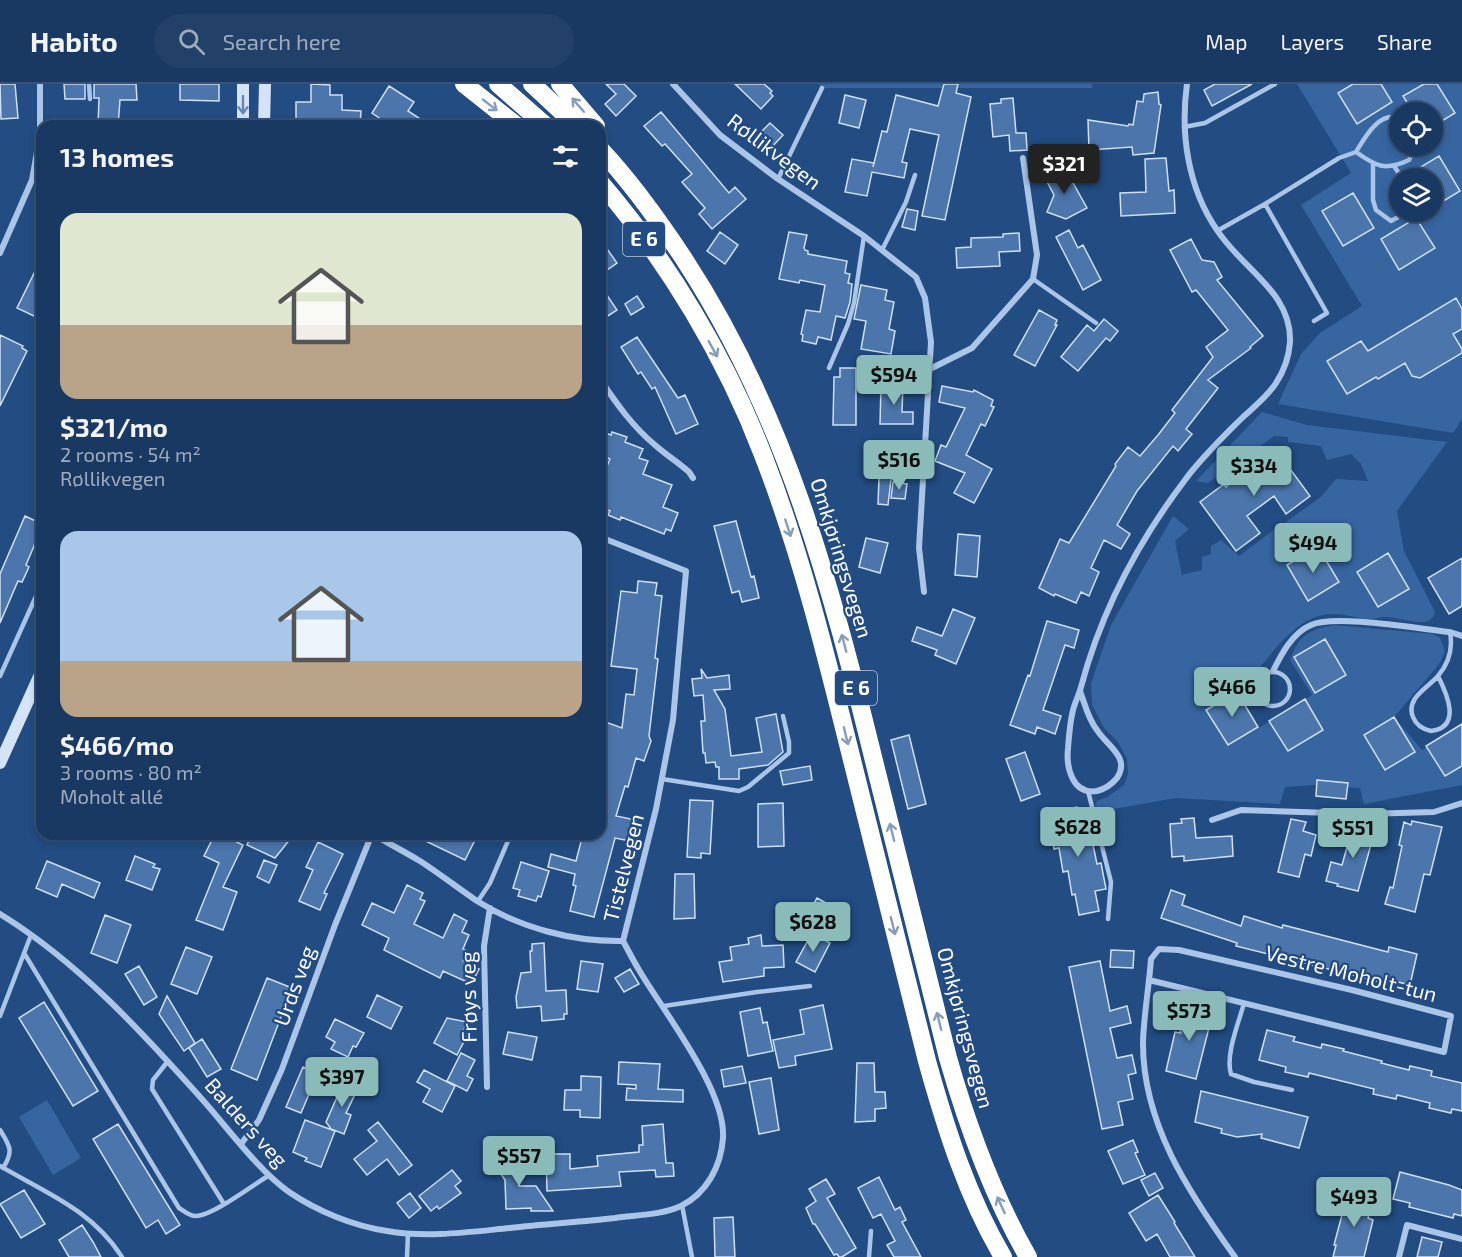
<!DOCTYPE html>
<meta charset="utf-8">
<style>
:root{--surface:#1a3962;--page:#234068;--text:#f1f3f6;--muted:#9facbe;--line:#385377;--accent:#8bbbb9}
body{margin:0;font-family:"Exo 2",sans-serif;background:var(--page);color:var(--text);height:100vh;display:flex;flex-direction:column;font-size:22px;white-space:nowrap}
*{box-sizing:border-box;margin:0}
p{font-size:20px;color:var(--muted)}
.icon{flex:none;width:33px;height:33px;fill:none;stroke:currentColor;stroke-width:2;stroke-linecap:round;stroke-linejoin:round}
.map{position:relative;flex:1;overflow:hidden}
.details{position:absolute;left:36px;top:36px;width:570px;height:720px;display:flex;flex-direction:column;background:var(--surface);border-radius:18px;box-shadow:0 3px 9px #0003,0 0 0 2px var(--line)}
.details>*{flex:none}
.buttons{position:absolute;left:1389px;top:18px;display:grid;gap:12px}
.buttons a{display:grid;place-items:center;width:54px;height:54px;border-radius:50%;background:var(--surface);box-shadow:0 3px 9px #0003,0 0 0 2px var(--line);font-size:30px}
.price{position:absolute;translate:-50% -51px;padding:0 14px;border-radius:6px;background:var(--accent);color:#111;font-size:20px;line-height:39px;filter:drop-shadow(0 2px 3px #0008)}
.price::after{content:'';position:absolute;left:50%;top:36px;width:18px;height:14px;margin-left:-9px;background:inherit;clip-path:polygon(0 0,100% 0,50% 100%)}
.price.current{background:#222;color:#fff}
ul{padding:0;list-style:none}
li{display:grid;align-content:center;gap:12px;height:318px;padding:0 24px}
li span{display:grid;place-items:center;height:186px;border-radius:18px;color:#555}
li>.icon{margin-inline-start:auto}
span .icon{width:108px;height:108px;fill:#fffc;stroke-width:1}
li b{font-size:26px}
h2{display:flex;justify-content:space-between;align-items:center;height:72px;padding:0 24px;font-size:26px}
header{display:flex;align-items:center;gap:36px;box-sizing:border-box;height:84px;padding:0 30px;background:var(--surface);border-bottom:2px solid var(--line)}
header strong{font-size:28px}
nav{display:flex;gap:33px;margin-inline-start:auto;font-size:21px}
.search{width:420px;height:54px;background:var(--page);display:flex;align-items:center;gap:15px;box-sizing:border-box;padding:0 21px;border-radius:33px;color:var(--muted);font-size:22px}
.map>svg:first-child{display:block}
.green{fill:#3665a0;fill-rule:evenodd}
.building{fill:#4b75ab;stroke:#cde0f6;stroke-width:1.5}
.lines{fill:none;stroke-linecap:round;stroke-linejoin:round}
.lane{stroke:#aac5e8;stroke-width:4.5}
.street{stroke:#aac5e8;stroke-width:6}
.secondary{stroke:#d4e3f7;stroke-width:12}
.highway{stroke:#fff;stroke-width:18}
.oneway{stroke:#6988b1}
.oneway2{stroke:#859dba}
.labels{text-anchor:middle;stroke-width:4.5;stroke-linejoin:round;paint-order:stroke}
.shield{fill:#224c82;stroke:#bdc9da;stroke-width:1.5}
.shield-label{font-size:20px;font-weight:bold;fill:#fff}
.street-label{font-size:21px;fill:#fff;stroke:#224c82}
</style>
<header>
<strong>Habito</strong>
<div class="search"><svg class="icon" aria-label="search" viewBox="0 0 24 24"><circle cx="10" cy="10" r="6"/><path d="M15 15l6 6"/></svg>Search here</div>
<nav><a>Map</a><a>Layers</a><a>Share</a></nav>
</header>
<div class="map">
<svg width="1462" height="1173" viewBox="0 0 1462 1173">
<rect width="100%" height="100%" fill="#224c82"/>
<path class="green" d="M818 0H1092V4H822Z
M1297 0H1462V335L1453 349 1278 320 1301 270 1320 249 1362 222 1301 121 1351 89ZM1400 28H1432V62H1400ZM1400 94H1432V128H1400Z
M1262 328 1307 341 1447 358 1397 427 1404 467 1435 528C1431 548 1399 532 1385 533 1381 533 1376 535 1371 535 1358 535 1343 529 1330 530 1293 532 1266 578 1244 604L1232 602 1259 644 1312 611 1290 576C1299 551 1308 546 1334 541L1433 550 1440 554 1445 567 1440 579 1394 633 1422 666 1462 642V701L1364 720 1360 704 1313 701 1285 703 1280 720 1176 714 1097 728 1095 722 1097 717 1107 713 1124 701 1128 690 1127 675 1118 658 1104 644 1092 621 1091 599 1111 541 1173 432 1189 445 1175 457 1182 491 1202 486V473L1211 470V462L1221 456 1239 472 1275 445 1286 465 1291 463V454L1283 440 1321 413 1336 395 1368 397 1361 380 1351 370 1327 376 1321 362 1288 358V353L1274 352 1208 399 1196 397Z
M47 1016 81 1074 53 1091 19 1033Z"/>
<path class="building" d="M0 0H15L18 34 1 35Z
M64 0H85V15H65Z
M94 0H136L137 16H120L118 42H98L99 14H94Z
M180 0H219V17L180 16Z
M311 0 330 1V11H342V26L361 27 360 42H296V18H311Z
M606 0H624L636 12 616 32 605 20 616 10Z
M735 0H764L772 7 770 9 773 12 761 25Z
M944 0H958L956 9 971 13 945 136 922 132 939 51 910 45 902 78 907 79 904 94 872 88 867 112 845 108 852 75 874 79 873 83 882 47 887 48 896 11 938 22Z
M1215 0H1252L1212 22 1204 6Z
M1353 0H1381L1392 18 1357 40 1338 9Z
M1424 0H1437L1455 29 1432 43V28H1413L1403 12Z
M389 2 414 18 408 27 431 42H391L372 29Z
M1158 8 1159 20 1161 21 1154 69 1133 71 1132 63 1089 66 1088 36 1128 42 1129 40 1133 41 1137 17 1143 18 1144 10Z
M845 11 866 16 859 44 839 39Z
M1013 14 1016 49H1026L1027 66 1010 67 1009 51 993 53 990 20 1001 19V15Z
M661 28 729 109 735 103 746 115 712 145 699 130 705 124 682 98 692 90 665 60 662 62 644 42Z
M770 39 783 51 771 64 758 51Z
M1439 72 1460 107 1432 124V94H1406V92Z
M1166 74 1169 107 1174 106 1175 129 1121 132 1120 109 1146 108 1145 75Z
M1063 81 1087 124 1066 135 1047 128 1054 111 1044 92Z
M1353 109 1374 144 1343 162 1322 127Z
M907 125 918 127 915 146 902 143Z
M1416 134 1435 164 1399 186 1381 155Z
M1069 146 1078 164 1083 161 1101 196 1083 206 1056 153Z
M720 148 738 161 725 180 707 167Z
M789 148 807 151 804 164 805 166 808 167V170L847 177 845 189 850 190 848 199 852 200 850 218 845 234 836 232 831 256 818 253 816 260 802 257 803 251 801 250 806 226 820 228 825 201 800 196 799 199 779 195Z
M1019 149 1020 167 999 168 1000 182 957 184 956 164 971 163V154L1003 153V150Z
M600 155 617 179 600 191Z
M1191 155 1202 176 1214 178 1222 193 1217 196 1263 252 1250 263 1251 264 1208 296 1218 304 1186 345 1192 350 1178 367 1173 362 1137 407 1117 441 1130 450 1121 465 1104 456 1091 484 1099 488 1089 512 1081 508 1076 519 1055 510 1054 512 1039 504 1060 455 1069 459 1116 382 1115 380 1128 363 1140 372 1158 351 1175 329 1172 326 1213 273 1206 263 1228 246 1196 206 1192 208 1170 166Z
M42 173V221L36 233 17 224Z
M600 201 617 226 600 237Z
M861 201 887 206 885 216 894 218 889 245 895 247 891 270 861 265 866 237 854 235Z
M637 212 644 223 631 231 625 220Z
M1456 214 1462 225V245L1453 250 1462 265V269L1420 294 1412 292 1405 279 1378 295 1376 293 1347 310 1327 277 1361 257 1368 267Z
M1039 226 1057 236 1055 241H1057L1035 282 1014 271Z
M1104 235 1118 247 1110 257 1106 254 1078 287 1061 273 1087 241 1094 247Z
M0 251 23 262 22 264 27 267 0 322Z
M637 253 678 314 685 311 698 340 676 350 655 303 652 305 641 288 638 290 621 263Z
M840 284H856V341H833L834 293H840Z
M881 300H903L902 328H913V340H880Z
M942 302 973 308 974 306 993 316 991 322 994 323 985 342 981 340 966 371 992 385 974 419 954 409 965 389 935 377 941 361 946 363 965 324 939 318Z
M600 347 611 351 612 348 627 353 625 358 643 365 639 374 648 377 643 390 672 401 663 423 678 429 671 447 666 445 664 450 621 433 620 436 608 431 610 427 600 423V400L610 375 603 372 604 369 600 367Z
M1274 363 1310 412 1286 430 1274 412 1247 432 1260 449 1236 467 1200 418 1224 400 1226 403Z
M880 369 894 370 888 421 878 420Z
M893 398 907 400 905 415 891 414Z
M25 432 42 440V443L26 481 29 483 22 498 18 497 0 539V490Z
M736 437 751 493 754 492 759 514 742 518 739 507 732 509 714 442Z
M958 450 980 452 977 493 955 491Z
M866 454 888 459 880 489 859 483Z
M1318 463 1339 498 1308 517 1287 481Z
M1388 469 1409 505 1378 523 1357 488Z
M1462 474V522L1449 530 1428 494Z
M638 497 657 499 655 511 662 512 655 574 658 575 649 652 651 657 644 677 636 674 628 703 625 702 616 732 636 736V740H639L636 758 615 754 594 833 570 827 576 802 573 801 575 790 548 783 551 770 576 777 583 750H600V715L604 699 600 698V679L605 659 600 657V636L622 644 626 610 634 611 637 585 611 582 621 507 637 509Z
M953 525 975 534 956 580 935 571 937 566 912 557 917 543 942 552Z
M1047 537 1079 546 1074 564 1065 561 1043 626 1061 632 1055 650 1037 643 1035 650 1010 641 1028 591 1030 592Z
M1325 555 1346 591 1315 609 1294 573Z
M701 585 707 594 729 591 730 605 714 606 725 625 731 672 762 668 756 634 776 630 783 668 768 681 739 685V695H719V683H716L715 678 706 679 705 669H703L701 637H705L703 611 694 612 692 595 702 594Z
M1237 608 1258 643 1228 661 1206 626Z
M1305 615 1323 646 1288 667 1269 637Z
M1394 633 1415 668 1385 686 1364 651Z
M1462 640V682L1445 692 1426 662Z
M909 651 926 720 908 725 891 656Z
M1025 668 1040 710 1021 717 1006 675Z
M810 682 812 696 783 701 780 687Z
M1317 696 1348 699 1346 715 1316 712Z
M690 716 713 717 710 770 701 769V774L687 773Z
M783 719 784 762 758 763V720Z
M1077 723 1079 734 1083 733 1088 757 1092 756 1097 780 1101 779 1106 805 1095 807 1099 827 1079 831 1075 810 1072 811 1068 787 1063 788 1059 764 1054 765 1050 739H1052L1050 728Z
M1194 734 1196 754 1232 752 1233 772 1184 777V772L1172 773 1170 740 1182 739 1181 735Z
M1291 735 1306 738 1303 747 1316 751 1311 772 1305 770 1299 793 1278 788Z
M1412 737 1442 743 1430 791 1424 790 1415 828 1385 820 1390 803 1393 804 1402 762 1399 761 1404 738 1411 741Z
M1354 738 1372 742 1369 756 1372 757 1358 807 1337 802 1338 800 1326 797 1331 778 1342 781Z
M215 750H220L243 761 223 803 237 808 223 846 196 836 219 779 204 772Z
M252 750H283L291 754 275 774 247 761Z
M411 750H462L475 756 465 776Z
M318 758 343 770 324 809 327 810 320 826 299 817 313 786 306 783Z
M135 772 155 780 153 783 160 785 152 806 126 796Z
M264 776 277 781 269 799 257 793Z
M47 777 100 799 94 814 62 800 57 813 36 804Z
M521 778 549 787 541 813 538 812 536 817 518 812 520 806 513 804Z
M675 790H694L695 834 674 835Z
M407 801 423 809 420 815 425 817 414 840 443 854 454 830 467 837 462 848 469 851 463 865 467 867 463 877 479 885 472 899 468 897 467 898 443 887 440 894 384 866 389 854 362 841 372 819 394 829Z
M1171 806 1185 811 1182 821 1241 842 1244 832 1282 844 1283 841 1388 868 1389 863 1417 870 1410 901 1382 894 1381 898 1236 862 1237 859 1161 834Z
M817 814 833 823 824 839 808 830Z
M105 831 131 841 117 879 91 869Z
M812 849 830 859 815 888 796 878Z
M761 851 762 862 783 861 784 883 764 884V892L723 898 719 878 732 876 730 863 749 860 748 854Z
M544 859 546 907 566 906 567 930H564V935L542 937 541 922 517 924 516 913 521 889 531 888 530 867H532V860Z
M186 863 212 873 197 910 171 900Z
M1111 866 1134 867 1133 884 1110 883Z
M581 877 603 880 598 908 577 905Z
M1100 877 1110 927 1127 922 1131 939 1110 944 1117 974 1132 971 1136 989 1128 991 1133 1015 1118 1018 1123 1041 1102 1045 1069 883Z
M139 882 157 913 144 921 125 890Z
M630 885 639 900 624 908 615 894Z
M267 894 292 904 257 996 231 985Z
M377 911 402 923 391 945 367 933Z
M167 912 195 959 184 967 159 930Z
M44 918 98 1007 73 1022 19 934Z
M1183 920 1213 928 1196 995 1166 987 1175 948 1181 949 1178 939Z
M823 921 832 965 795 972 796 981 779 984 773 956 804 950 800 926Z
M760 924 763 939 767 938 773 967 748 972 740 928Z
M447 934 467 938 464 946 469 948 457 971 434 959Z
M335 935 364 949 356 963 353 962 348 973 331 965 335 958 326 953Z
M1267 946 1295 953 1293 957 1321 964 1322 960 1344 965 1343 967 1382 977 1381 979 1409 986 1410 982 1432 987 1431 992 1462 999V1027L1452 1025 1451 1029 1429 1024 1430 1019 1397 1011 1396 1015 1373 1010 1374 1005 1309 989 1308 993 1285 988 1286 983 1259 976Z
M508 948 537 953 532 976 503 970Z
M202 955 221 985 207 993 189 964Z
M461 969 475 976 467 992 473 995 467 1007 447 997Z
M619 978 660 980 658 1005 683 1006V1018L626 1016 627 1004 636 1005V1001L618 1000Z
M857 979H874L875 1008H885L886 1024 875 1025V1037L855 1038Z
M742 982 746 999 724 1003 721 986Z
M303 983 318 989 301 1029 286 1023Z
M424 986 455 1002 442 1028 423 1018 430 1005 417 998Z
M581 992 601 993 600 1034 580 1033V1026H564L565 1006H581Z
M771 994 779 1046 759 1050 749 998Z
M345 995 359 1002 346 1029 351 1031 344 1050 331 1045 326 1038Z
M1201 1007 1308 1033 1299 1064 1261 1054 1262 1050 1237 1053 1221 1049 1222 1045 1195 1038Z
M305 1036 335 1047 321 1083 305 1077 307 1074 293 1068Z
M378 1038 412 1081 399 1091 387 1075 367 1091 354 1075 377 1057 368 1046Z
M118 1040 180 1141 166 1150 158 1136 146 1144 93 1055Z
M663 1040 666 1079H673L674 1092 656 1093 655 1086 619 1088 621 1102 547 1107 546 1070H570V1085L598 1082 597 1072 639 1068V1061H643L642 1042Z
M1133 1056 1138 1068 1135 1069 1145 1091 1123 1100 1108 1067Z
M511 1066 521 1080 519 1082V1102H536L553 1127H531V1124L506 1125 505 1096 493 1078Z
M452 1086 461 1097 455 1102 461 1109 439 1125 437 1122 431 1127 419 1112Z
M1400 1088 1449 1101 1462 1106V1132L1454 1130 1453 1134 1409 1123 1410 1119 1393 1115Z
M1155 1089 1163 1104 1149 1112 1141 1096Z
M879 1093 895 1126 900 1123 906 1136 902 1138 921 1173H894L887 1161 895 1157 881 1130 873 1134 858 1104Z
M826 1095 835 1110 827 1114 856 1164 842 1173H839L837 1170 834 1171 815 1140H813L806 1124 816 1117 809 1105Z
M24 1106 45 1140 21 1154 0 1120Z
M410 1109 421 1124 409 1134 397 1119Z
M1346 1110 1373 1117 1368 1134 1373 1136 1364 1173H1333L1336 1161H1334L1344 1123 1341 1122Z
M1158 1111 1175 1138 1174 1139 1195 1173H1170L1157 1150 1146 1157 1129 1129Z
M733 1133 735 1173H715L714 1134Z
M82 1141 93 1158 101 1173H69L59 1156Z
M1422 1153 1442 1158 1438 1173H1417Z"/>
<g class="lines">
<path class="lane" d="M89 0 90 15
M1184 43 1205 39 1275 0
M1356 68C1365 53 1379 27 1400 34
M1373 80V116L1376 126 1391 137 1408 128
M1394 82 1402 94
M778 95 822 4
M1265 120 1327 229 1314 237
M1217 147 1265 120 1339 74 1356 68C1377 83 1385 87 1409 76L1416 62
M882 166 906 118 915 91
M1033 195 1096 239
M829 284 848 240 854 219 864 152
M1256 605a17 17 0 1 1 34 0a17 17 0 1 1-34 0Z
M0 592 42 499
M1438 592C1447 610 1462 643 1431 647 1422 645 1416 641 1413 633 1405 614 1429 603 1438 592 1449 579 1453 564 1450 548
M662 695 739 707 748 703 789 669V658L783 632
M1088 707 1111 798 1108 835
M478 817 490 799 511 750
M24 869 179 1124C184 1127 189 1132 196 1132 212 1132 253 1101 268 1092
M1244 919C1239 938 1225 971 1231 990L1254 998 1292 1006
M664 922 757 908 810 902
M0 932 31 851
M168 977 153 996 152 1005 224 1120
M0 1046C10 1062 14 1067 3 1084
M0 1082C46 1109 92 1126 122 1173
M682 1121 692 1173
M407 1173 408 1150
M869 1173 871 1147"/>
<path class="street" d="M673 0 720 51 778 95 864 152 916 193 925 214 931 258 919 464 924 508
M32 96 42 97
M0 169 32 96 40 51V0
M930 285 972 264 1033 195 1037 171 1023 74
M600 295C616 319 633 343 655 361 666 371 678 378 689 388L693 394
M1273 587C1281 571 1292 549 1311 541 1335 530 1420 545 1450 548L1462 552
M1080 607C1085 620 1088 635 1097 646 1106 661 1131 673 1117 694 1112 700 1105 705 1097 707 1072 711 1066 683 1068 664 1069 651 1070 638 1073 626 1075 618 1079 611 1081 603 1101 528 1138 458 1185 396 1202 373 1223 353 1243 333 1255 322 1268 312 1276 299 1284 287 1289 272 1290 258 1292 208 1242 185 1217 146 1188 104 1180 50 1187 0
M1212 736 1241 726 1364 730 1434 728 1462 719
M372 750C388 759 405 768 420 777 440 790 458 804 477 817 520 844 573 858 623 857
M0 830C78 878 140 946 201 1014 227 1043 258 1086 289 1108 317 1127 353 1142 387 1147 427 1154 469 1148 510 1144 545 1140 580 1138 615 1134 636 1131 662 1131 681 1122 707 1109 721 1082 723 1054 726 1006 663 927 639 886 633 876 628 866 623 857L656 725 673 636 686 487 600 453
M1149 896 1444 968 1451 932 1352 906 1179 866 1159 865 1151 875C1149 903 1144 930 1143 957 1142 1039 1189 1109 1235 1173
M487 1003 484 862 490 824
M241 1060 259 1036 282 985 335 841 372 750
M1399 1173 1407 1141 1462 1155"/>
<path class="secondary" d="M243 0V42
M264 42 265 0
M0 679 42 586"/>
<path class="highway" d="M464 0 517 42
M498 0 546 42
M532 0 577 42
M560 0 596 42
M600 65C632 99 659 137 684 175 786 331 831 502 875 681 899 779 924 876 948 974 968 1044 992 1110 1028 1173
M600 98C668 177 726 274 763 371 801 469 826 571 851 672 876 774 901 876 927 977 946 1045 967 1112 1003 1173"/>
</g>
<defs><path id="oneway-shaft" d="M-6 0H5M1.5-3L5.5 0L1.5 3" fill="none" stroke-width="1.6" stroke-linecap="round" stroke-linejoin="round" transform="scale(1.5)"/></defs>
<use class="oneway" href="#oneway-shaft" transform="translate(243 21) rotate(90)"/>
<g class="oneway2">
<use href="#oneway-shaft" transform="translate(490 21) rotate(38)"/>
<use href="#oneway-shaft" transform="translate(578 21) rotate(-131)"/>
<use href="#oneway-shaft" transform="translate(713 265) rotate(61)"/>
<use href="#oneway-shaft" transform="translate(788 444) rotate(72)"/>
<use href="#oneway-shaft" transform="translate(844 559) rotate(-105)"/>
<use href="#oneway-shaft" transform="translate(846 652) rotate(76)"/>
<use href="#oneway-shaft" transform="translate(892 748) rotate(-104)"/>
<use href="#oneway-shaft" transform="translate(893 842) rotate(76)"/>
<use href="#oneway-shaft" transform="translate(939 937) rotate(-104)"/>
<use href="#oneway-shaft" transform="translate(1001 1121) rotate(-115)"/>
</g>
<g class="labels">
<g class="shield">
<rect x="623" y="138" width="42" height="34" rx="4.5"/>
<rect x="835" y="587" width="42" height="34" rx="4.5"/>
</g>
<g class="shield-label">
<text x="644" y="162">E 6</text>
<text x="856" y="611">E 6</text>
</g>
<g class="street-label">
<text transform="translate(774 68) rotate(37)" y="7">Røllikvegen</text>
<text transform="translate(841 474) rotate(73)" y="7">Omkjøringsvegen</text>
<text transform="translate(624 784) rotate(-76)" y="7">Tistelvegen</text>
<text transform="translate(1351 890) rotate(14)" y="7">Vestre Moholt-tun</text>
<text transform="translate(295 902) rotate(-70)" y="7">Urds veg</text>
<text transform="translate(469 913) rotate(-91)" y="7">Frøys veg</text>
<text transform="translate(965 944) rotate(75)" y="7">Omkjøringsvegen</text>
<text transform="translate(246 1039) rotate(48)" y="7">Balders veg</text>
</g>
</g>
</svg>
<div class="buttons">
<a><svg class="icon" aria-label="locate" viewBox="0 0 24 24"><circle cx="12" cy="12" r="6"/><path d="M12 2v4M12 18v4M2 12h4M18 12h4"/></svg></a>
<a><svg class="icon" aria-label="layers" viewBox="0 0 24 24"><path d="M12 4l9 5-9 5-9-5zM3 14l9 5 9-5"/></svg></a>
</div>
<b class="price current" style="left:1064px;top:111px">$321</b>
<b class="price" style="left:894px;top:322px">$594</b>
<b class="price" style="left:899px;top:407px">$516</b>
<b class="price" style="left:1254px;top:413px">$334</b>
<b class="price" style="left:1313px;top:490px">$494</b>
<b class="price" style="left:1232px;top:634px">$466</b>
<b class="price" style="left:1078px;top:774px">$628</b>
<b class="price" style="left:1353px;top:775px">$551</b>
<b class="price" style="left:813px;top:869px">$628</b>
<b class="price" style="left:1189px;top:958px">$573</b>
<b class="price" style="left:342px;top:1024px">$397</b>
<b class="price" style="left:519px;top:1103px">$557</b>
<b class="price" style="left:1354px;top:1144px">$493</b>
<section class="details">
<h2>13 homes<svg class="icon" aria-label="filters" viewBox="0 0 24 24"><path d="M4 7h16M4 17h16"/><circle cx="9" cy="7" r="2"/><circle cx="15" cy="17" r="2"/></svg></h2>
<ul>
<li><span style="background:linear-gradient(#dfe7d0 60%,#b9a48a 0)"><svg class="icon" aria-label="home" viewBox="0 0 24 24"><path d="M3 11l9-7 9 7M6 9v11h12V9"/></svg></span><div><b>$321/mo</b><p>2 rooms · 54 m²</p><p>Røllikvegen</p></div></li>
<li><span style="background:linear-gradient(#a9c7e8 70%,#b9a48a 0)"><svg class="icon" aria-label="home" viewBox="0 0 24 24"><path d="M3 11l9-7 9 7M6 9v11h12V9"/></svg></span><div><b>$466/mo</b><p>3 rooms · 80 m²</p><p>Moholt allé</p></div></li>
</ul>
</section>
</div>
